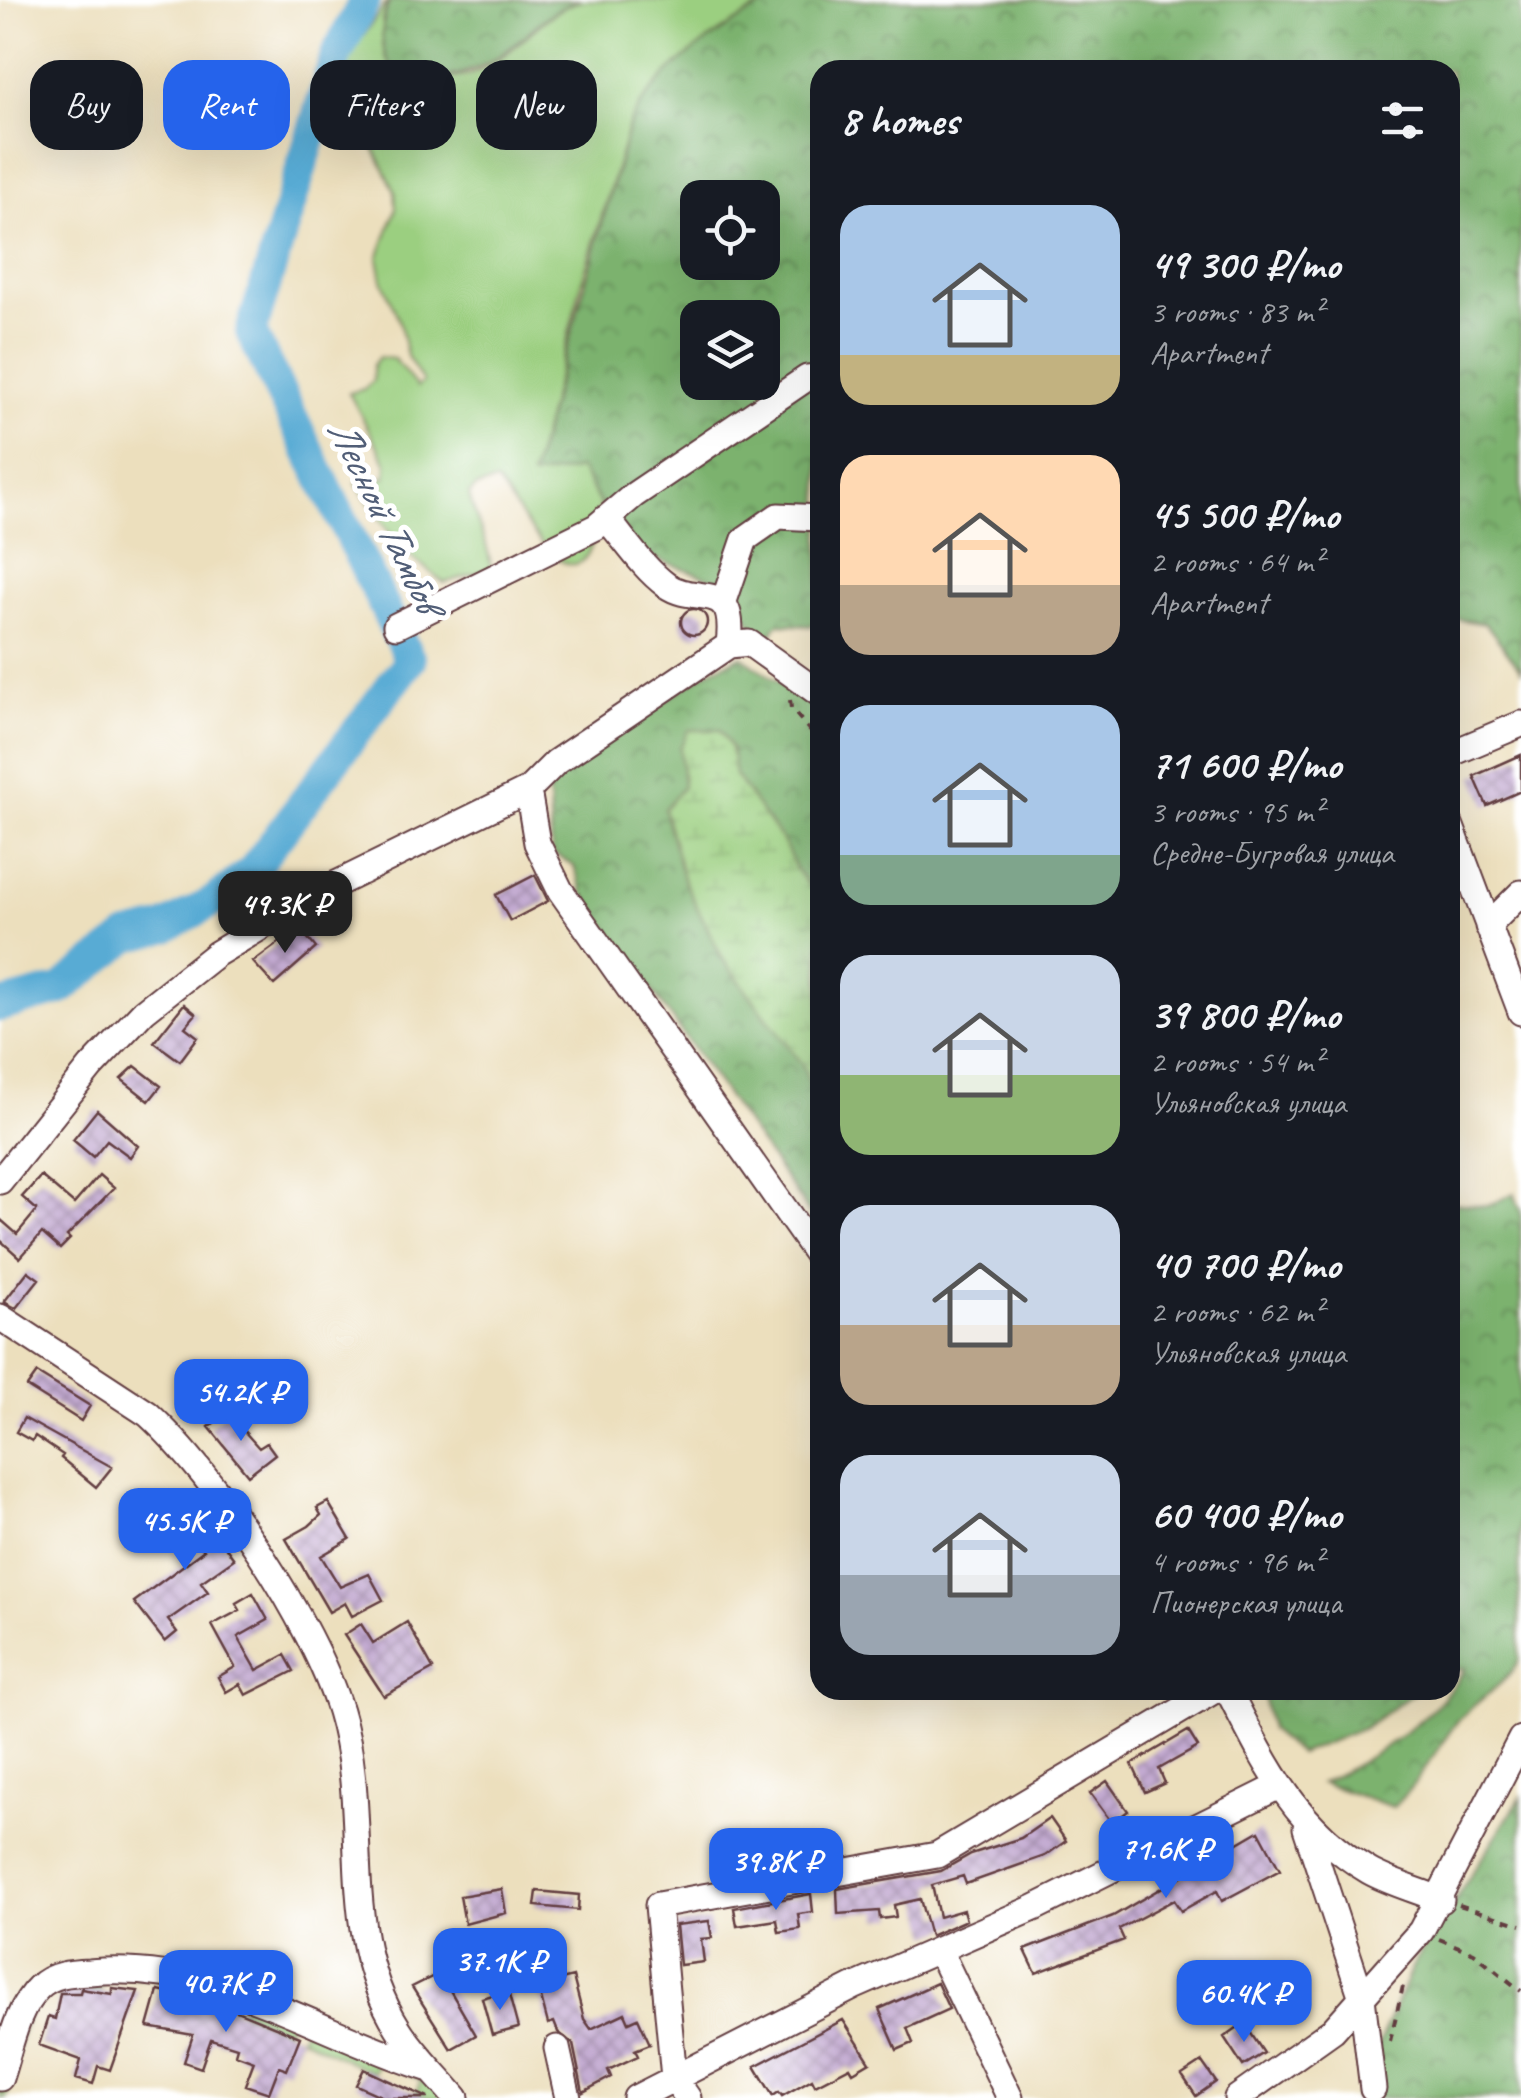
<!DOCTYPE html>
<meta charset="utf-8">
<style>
:root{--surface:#171b24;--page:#20242c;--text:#f1f3f6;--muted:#9ea1a6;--accent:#2563eb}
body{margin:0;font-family:Caveat,sans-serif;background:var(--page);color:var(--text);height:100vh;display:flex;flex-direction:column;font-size:38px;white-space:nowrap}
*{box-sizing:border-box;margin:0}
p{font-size:32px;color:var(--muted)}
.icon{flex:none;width:55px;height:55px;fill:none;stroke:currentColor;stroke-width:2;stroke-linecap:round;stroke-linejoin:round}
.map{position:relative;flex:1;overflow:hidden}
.drawer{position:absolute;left:810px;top:60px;width:650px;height:1640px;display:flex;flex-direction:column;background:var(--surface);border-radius:30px;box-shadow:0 10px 40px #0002}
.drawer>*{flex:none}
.hud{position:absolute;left:30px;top:60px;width:630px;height:90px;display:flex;gap:20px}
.buttons{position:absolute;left:680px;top:180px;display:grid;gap:20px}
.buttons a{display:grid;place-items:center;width:100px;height:100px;border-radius:20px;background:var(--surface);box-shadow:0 10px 40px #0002;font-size:50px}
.price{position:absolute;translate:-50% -85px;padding:0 22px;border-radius:20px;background:var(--accent);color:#fff;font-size:32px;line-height:65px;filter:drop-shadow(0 2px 5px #0008)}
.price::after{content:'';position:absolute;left:50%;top:60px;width:30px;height:22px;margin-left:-15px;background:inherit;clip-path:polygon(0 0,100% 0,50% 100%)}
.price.on{background:#222;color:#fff}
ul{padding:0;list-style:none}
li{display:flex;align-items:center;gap:30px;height:250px;padding:0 30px}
li span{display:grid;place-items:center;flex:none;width:280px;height:200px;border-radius:30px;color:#555}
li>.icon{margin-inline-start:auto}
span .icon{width:120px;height:120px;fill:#fffc;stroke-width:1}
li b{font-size:42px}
h2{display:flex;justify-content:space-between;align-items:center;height:120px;padding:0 30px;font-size:42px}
.chip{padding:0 35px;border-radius:30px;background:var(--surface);box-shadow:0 10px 40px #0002;font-size:35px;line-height:90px}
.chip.on{background:var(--accent);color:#fff}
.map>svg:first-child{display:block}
.grass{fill:#9bcf80;stroke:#727756;stroke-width:2.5}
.forest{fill:url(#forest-crowns);stroke:#63684c;stroke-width:2.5;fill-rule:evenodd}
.wetland{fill:url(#wetland-marsh);stroke:#727756;stroke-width:2.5}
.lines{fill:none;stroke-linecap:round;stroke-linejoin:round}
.river{stroke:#59abd4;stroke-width:32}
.building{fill:url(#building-cross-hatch)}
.minor-casing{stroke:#623c41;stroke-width:29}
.path{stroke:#623c41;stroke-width:4;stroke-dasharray:8 8;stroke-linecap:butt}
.minor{stroke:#fff;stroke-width:25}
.labels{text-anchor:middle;stroke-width:10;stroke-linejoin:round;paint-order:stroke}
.water-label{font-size:42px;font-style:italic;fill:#515e77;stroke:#fff}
</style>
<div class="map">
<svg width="1521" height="2098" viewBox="0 0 1521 2098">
<defs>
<pattern id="forest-crowns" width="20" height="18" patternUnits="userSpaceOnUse" patternTransform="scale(2.5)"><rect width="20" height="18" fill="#7cb26e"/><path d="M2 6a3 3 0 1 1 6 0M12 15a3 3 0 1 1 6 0" fill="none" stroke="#68905b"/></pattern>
<pattern id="wetland-marsh" width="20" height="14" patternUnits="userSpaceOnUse" patternTransform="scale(2.5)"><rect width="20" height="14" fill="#9bcf80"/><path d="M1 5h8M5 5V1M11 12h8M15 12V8" fill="none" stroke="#87b16f"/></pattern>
<pattern id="building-cross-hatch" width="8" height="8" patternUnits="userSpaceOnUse" patternTransform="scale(2.5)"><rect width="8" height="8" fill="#c3aad1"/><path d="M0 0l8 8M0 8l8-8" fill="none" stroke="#a08aaa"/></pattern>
</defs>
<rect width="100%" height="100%" fill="#fff"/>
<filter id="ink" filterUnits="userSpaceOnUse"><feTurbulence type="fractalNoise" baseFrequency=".01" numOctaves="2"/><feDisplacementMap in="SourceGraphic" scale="20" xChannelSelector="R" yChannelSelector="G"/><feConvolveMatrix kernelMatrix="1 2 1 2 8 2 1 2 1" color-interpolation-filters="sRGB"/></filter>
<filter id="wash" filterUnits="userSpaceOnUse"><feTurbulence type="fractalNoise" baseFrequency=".0048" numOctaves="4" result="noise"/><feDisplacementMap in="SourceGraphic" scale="40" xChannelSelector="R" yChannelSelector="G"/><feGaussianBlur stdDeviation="2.25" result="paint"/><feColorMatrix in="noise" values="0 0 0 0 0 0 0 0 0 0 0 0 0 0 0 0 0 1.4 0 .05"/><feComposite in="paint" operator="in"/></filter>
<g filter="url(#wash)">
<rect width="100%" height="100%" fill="#ecdfbd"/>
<path class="grass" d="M388 0 382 21 413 81C430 79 452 80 469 75 513 61 539 12 582 0H771C719 34 660 66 630 123L583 278 532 476 580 469 600 503C596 517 596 537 590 550 564 603 512 495 496 482L477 487 469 494C474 520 489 542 491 569L444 583 399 547 356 483 364 474 374 480 386 477 387 464 349 393 364 389 373 381V365L379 357 394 359 417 387 423 382 407 356 400 323 382 280 378 258 396 209 395 191 374 148 381 134 362 117 313 108Z
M124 1972C231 1976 329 2035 426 2077L450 2098H427L416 2092 421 2080 379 2061 373 2073 300 2037 304 2027 290 2021 285 2031 241 2011 244 2000 224 1994 220 2004 202 1998 204 1987 168 1978 105 1976 97 1999 87 1998 88 1991 81 1989 82 1980C24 1976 19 2047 9 2091L6 2098H0C0 2070 28 1992 54 1980 73 1970 102 1973 124 1972Z"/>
<path class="forest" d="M390 0H582C524 16 515 71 434 79 419 80 403 81 392 67 377 48 382 20 390 0Z
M771 0H1521V670L1486 624 1450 618V70H820V614L811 626 778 624 765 645 741 607 734 586 644 555 600 503 580 469 531 477 630 123C660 65 717 34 771 0ZM698 198H762V262H698ZM698 318H762V382H698Z
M741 656 820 711V1228L583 893 574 866 552 853 548 781 707 672Z
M1514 1193 1521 1212 1519 1660C1504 1689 1473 1700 1454 1726 1433 1755 1419 1782 1393 1807L1321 1783C1372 1759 1436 1718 1465 1668L1450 1671V1203L1488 1206Z
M1262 1690H1418L1364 1728 1299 1754 1270 1730Z
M1521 1797V2098H1355L1414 1963Z"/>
<path class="wetland" d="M689 730H720L731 748 735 775 784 843 797 871 820 898V1111L803 1066 723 959 684 881 664 809 683 787 680 748Z"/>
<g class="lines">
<path class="river" d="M0 1006 60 990 128 937 165 928 214 901 252 871 410 660 251 332 336 55 365 0"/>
</g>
<g id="blocks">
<path class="building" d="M681 622a13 13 0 1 1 26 0a13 13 0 1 1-26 0Z
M1521 755V791L1487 806 1474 776Z
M535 875 548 901 510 921 496 895Z
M299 928 316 948 274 985 253 962Z
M184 1004 196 1014 185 1027 198 1037 180 1061 154 1042Z
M135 1066 161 1086 149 1101 121 1079Z
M97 1110 138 1146 130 1157 107 1140 93 1157 73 1140Z
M99 1175 114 1188 67 1236 70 1239 60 1249 42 1233 20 1258 0 1240V1219L17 1234 37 1210 22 1197 41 1176 74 1204Z
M28 1271 39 1279 16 1308 4 1302Z
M37 1373 90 1406 81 1421 27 1387Z
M227 1412 259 1448 267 1443 275 1454 248 1475 209 1427Z
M24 1418 40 1427 112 1467 96 1487 61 1458 63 1455 35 1436 32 1441 16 1432Z
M185 1501 192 1508 197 1502 213 1519 208 1523 234 1559 201 1582 208 1592 168 1620 177 1632 165 1642 134 1602 204 1550 171 1515Z
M328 1502 350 1539 321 1556 340 1587 369 1574 383 1600 352 1616 345 1603 329 1612 286 1539 309 1526 321 1515 317 1508Z
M253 1593 268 1620 238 1637 257 1670 285 1655 294 1671 246 1695 240 1684 226 1692 218 1677 235 1667 212 1625 240 1610 236 1603Z
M407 1622 433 1669 384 1696 344 1635 361 1624 373 1643Z
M1188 1731 1198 1747 1159 1769 1165 1783 1145 1792 1132 1764Z
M1107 1781 1128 1811 1112 1823 1090 1793Z
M1050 1818 1066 1841 1045 1856 966 1884 963 1876 932 1885 939 1917 963 1910 966 1920 930 1936 920 1899 894 1905 896 1917 880 1919 879 1911 838 1914 837 1889 941 1871 971 1854 1021 1838Z
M1259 1831 1280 1870 1222 1901 1217 1891 1181 1911 1174 1900 1119 1929 1124 1940 1036 1973 1025 1950 1113 1916Z
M502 1889 506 1913 465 1924 460 1896Z
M537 1891 579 1895 578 1910 535 1906Z
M811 1894 813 1912 798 1914 800 1929 779 1932 777 1920 737 1926 734 1908Z
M709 1921 712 1938 701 1939 704 1962 680 1965 676 1925Z
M440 1973 476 2035 451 2049 412 1987Z
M573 1977 584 2019 591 2029 625 2013 629 2022 638 2018 650 2044 635 2050 638 2056 608 2070 611 2077 583 2092 573 2044 558 2032 554 2022 548 2024 538 1986Z
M937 1983 949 2009 907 2028 913 2043 897 2050 879 2009Z
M112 1988 138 1991 110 2070 98 2066 93 2084 76 2079 81 2060 39 2045 48 2017 55 2019 60 1993H80L81 1989 112 1994Z
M158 1991 217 2003 300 2037 287 2070 279 2067 269 2093 245 2085 254 2061 235 2054 237 2047 211 2039 201 2068 184 2062 193 2035 148 2027Z
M508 1991 518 2028 492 2035 482 1998Z
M843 2020 870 2062 853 2072 850 2067 815 2085 812 2079 782 2096 779 2092 773 2096 755 2066Z
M1244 2023 1264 2053 1243 2066 1224 2037Z
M1202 2062 1216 2082 1196 2096 1182 2075Z
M364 2069 385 2079 428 2098H385L356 2085Z"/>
</g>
</g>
<g filter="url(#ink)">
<use href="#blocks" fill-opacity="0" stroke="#623c41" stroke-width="2.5"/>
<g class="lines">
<g class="minor-casing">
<path id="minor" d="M606 518C625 540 643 568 666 585 697 607 737 576 729 645
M723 604 745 539 778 516 820 518
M396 626 596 527 634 495 807 378 820 377
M1450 754 1521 724
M528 790 537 843 560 890 820 1259
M1450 824 1521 1012
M1488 926 1521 893
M0 1181 91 1067 144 1011 216 954 318 893 528 790 556 762 729 645 749 643 820 694
M0 1317 148 1414C216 1476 313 1622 340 1711 372 1816 336 1930 398 2028 414 2054 437 2075 456 2098
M1228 1690C1265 1763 1295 1827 1369 1871 1390 1883 1418 1890 1441 1900
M1306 1828 1362 1998 1373 2089
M939 1950 1010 2098
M557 2048 568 2098
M0 2078C10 2048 16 2009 39 1987 52 1974 71 1973 89 1972 216 1960 313 2032 430 2069
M636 2098 853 1987 1034 1908 1277 1787
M688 2098 674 2078 658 1905 937 1855 1215 1690
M1237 2098 1333 2030 1421 1931 1521 1739"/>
</g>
<path class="path" d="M790 700 791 708 820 743
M1459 1905 1521 1925
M1439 1939 1474 1953 1521 1991
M1390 2041 1404 1982"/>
<use href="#minor" class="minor"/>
</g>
</g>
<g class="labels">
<g class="water-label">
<text transform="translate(386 514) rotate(64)" y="15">Лесной Тамбов</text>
</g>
</g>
</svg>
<div class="buttons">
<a><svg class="icon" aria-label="locate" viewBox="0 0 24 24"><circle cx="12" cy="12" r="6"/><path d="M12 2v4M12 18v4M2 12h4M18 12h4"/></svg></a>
<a><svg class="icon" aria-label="layers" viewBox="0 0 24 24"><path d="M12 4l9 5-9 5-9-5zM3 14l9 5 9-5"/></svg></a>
</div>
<b class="price on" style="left:285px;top:956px">49.3K ₽</b>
<b class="price" style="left:241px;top:1444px">54.2K ₽</b>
<b class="price" style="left:185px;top:1573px">45.5K ₽</b>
<b class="price" style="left:1166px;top:1901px">71.6K ₽</b>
<b class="price" style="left:776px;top:1913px">39.8K ₽</b>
<b class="price" style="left:500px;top:2013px">37.1K ₽</b>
<b class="price" style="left:226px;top:2035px">40.7K ₽</b>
<b class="price" style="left:1244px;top:2045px">60.4K ₽</b>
<div class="hud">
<a class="chip">Buy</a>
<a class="chip on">Rent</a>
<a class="chip">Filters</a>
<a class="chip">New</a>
</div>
<section class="drawer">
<h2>8 homes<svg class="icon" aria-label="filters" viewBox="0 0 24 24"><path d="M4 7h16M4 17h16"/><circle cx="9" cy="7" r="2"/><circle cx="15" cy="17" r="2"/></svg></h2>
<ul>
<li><span style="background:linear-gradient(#a9c7e8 75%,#c2b280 0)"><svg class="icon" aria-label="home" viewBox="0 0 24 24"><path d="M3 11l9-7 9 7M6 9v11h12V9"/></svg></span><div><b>49 300 ₽/mo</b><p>3 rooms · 83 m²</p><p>Apartment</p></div></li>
<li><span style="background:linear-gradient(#ffd9b3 65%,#b9a48a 0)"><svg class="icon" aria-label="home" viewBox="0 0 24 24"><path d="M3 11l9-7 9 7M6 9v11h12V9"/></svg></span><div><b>45 500 ₽/mo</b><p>2 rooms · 64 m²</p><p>Apartment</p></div></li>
<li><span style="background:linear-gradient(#a9c7e8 75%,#7fa58c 0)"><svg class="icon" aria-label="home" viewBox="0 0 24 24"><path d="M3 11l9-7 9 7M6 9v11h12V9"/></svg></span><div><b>71 600 ₽/mo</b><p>3 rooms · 95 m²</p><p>Средне-Бугровая улица</p></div></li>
<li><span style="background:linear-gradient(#c9d6e8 60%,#8fb573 0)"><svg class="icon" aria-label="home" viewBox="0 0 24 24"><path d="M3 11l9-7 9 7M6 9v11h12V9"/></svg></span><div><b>39 800 ₽/mo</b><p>2 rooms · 54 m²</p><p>Ульяновская улица</p></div></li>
<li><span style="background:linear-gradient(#c9d6e8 60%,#b9a48a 0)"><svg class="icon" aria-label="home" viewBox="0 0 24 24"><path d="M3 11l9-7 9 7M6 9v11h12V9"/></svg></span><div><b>40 700 ₽/mo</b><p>2 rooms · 62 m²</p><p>Ульяновская улица</p></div></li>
<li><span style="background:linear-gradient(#c9d6e8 60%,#9aa5b1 0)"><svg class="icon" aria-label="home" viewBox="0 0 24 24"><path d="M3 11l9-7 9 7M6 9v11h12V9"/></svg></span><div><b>60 400 ₽/mo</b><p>4 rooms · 96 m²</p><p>Пионерская улица</p></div></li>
</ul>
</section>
</div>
